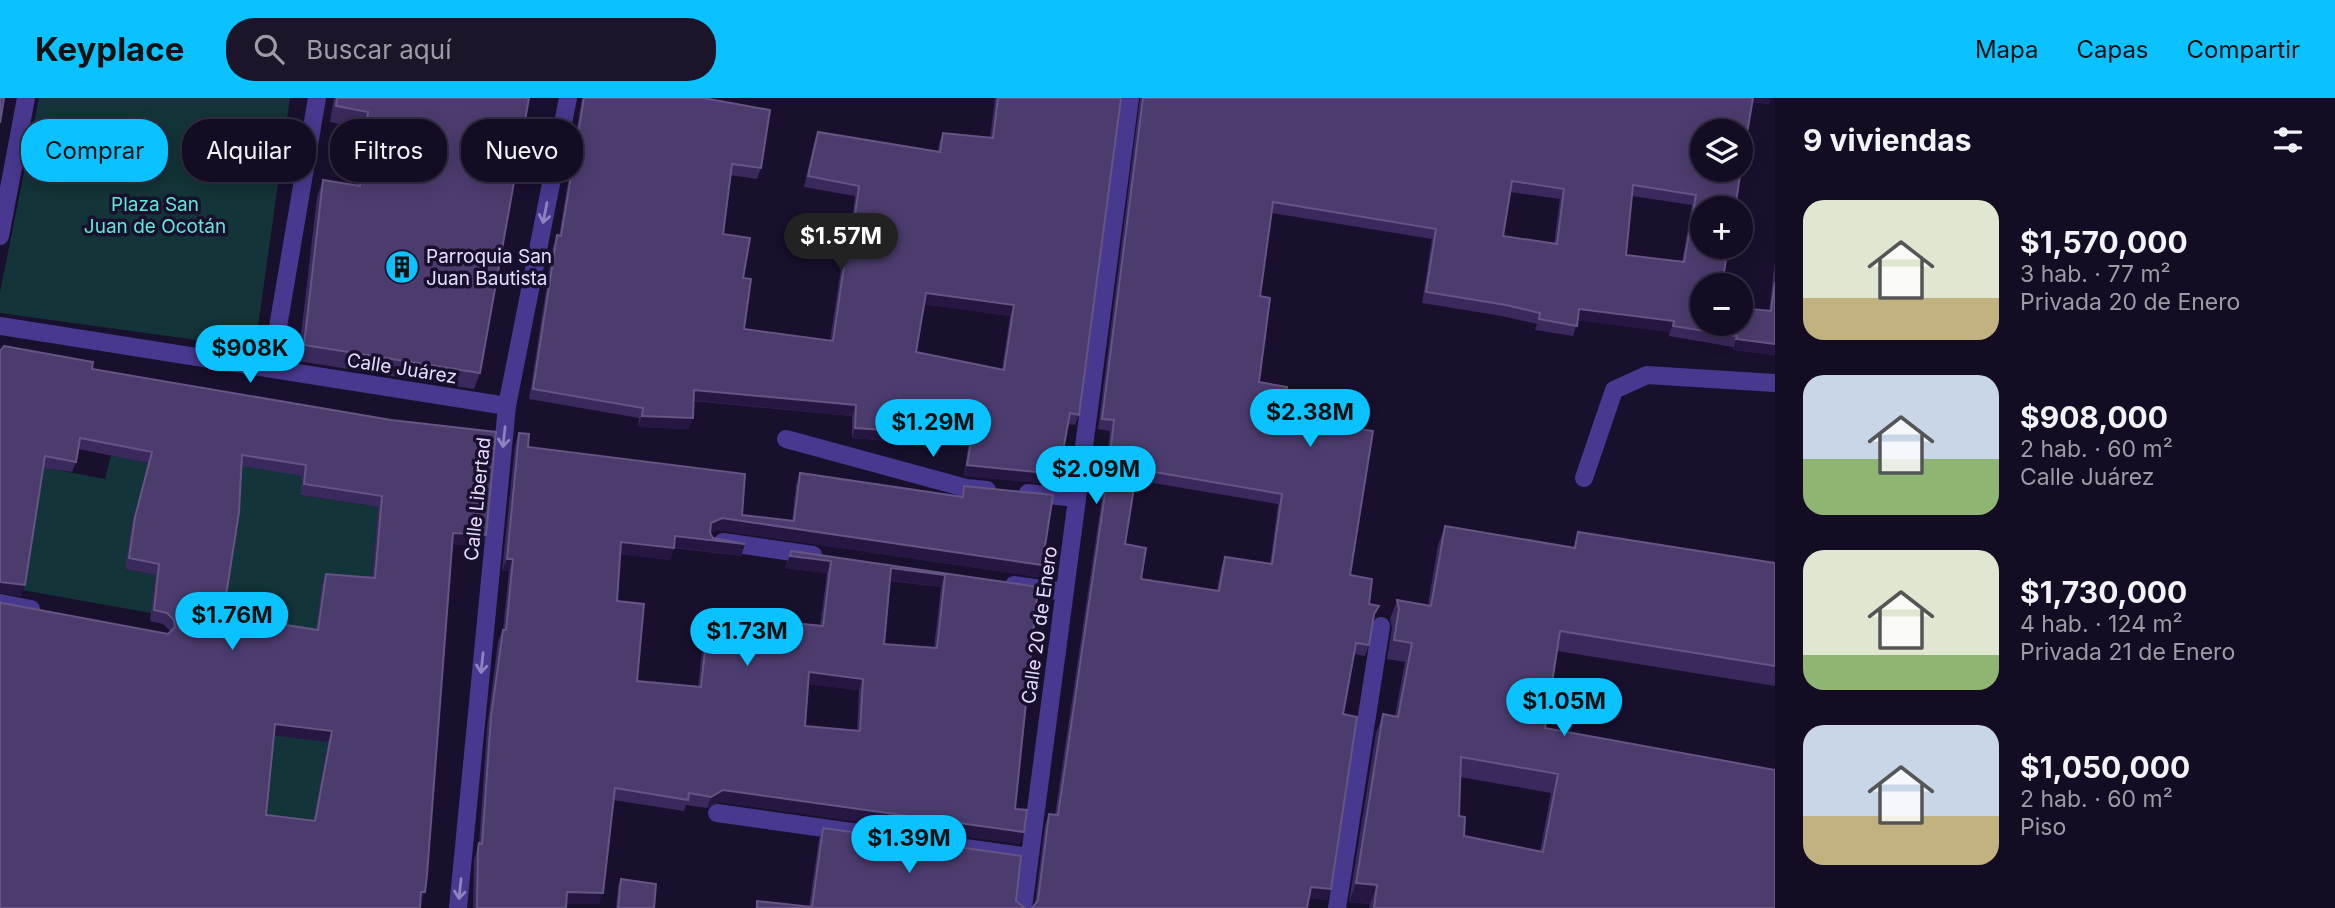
<!DOCTYPE html>
<html lang="es">
<meta charset="utf-8">
<style>
:root{--surface:#130c22;--page:#1c152a;--text:#f1f3f6;--muted:#9d9ba5;--line:#322c40;--accent:#09c2ff}
body{margin:0;font-family:Inter,sans-serif;background:var(--page);color:var(--text);height:100vh;display:flex;flex-direction:column;font-size:26px;white-space:nowrap}
*{box-sizing:border-box;margin:0}
p{font-size:23px;color:var(--muted)}
.icon{flex:none;width:38px;height:38px;fill:none;stroke:currentColor;stroke-width:2;stroke-linecap:round;stroke-linejoin:round}
.map{position:relative;flex:1;overflow:hidden}
.sheet{display:flex;flex-direction:column;background:var(--surface);width:560px}
.sheet>*{flex:none}
.banner{position:absolute;left:21px;top:21px;width:665px;height:63px;display:flex;gap:14px}
.tools{position:absolute;left:1690px;top:21px;display:grid;gap:14px}
.tools a{display:grid;place-items:center;width:63px;height:63px;border-radius:50%;background:var(--surface);box-shadow:0 4px 18px #0003,0 0 0 2px var(--line);font-size:35px}
.price{position:absolute;translate:-50% -60px;padding:0 16px;border-radius:24px;background:var(--accent);color:#111;font-size:23px;line-height:46px;filter:drop-shadow(0 2px 4px #0008)}
.price::after{content:'';position:absolute;left:50%;top:42px;width:21px;height:16px;margin-left:-10px;background:inherit;clip-path:polygon(0 0,100% 0,50% 100%)}
.price.active{background:#222;color:#fff}
ul{padding:0;list-style:none}
li{display:flex;align-items:center;gap:21px;height:175px;padding:0 28px}
li span{display:grid;place-items:center;flex:none;width:196px;height:140px;border-radius:21px;color:#555}
li>.icon{margin-inline-start:auto}
span .icon{width:84px;height:84px;fill:#fffc;stroke-width:1}
li b{font-size:30px}
h2{display:flex;justify-content:space-between;align-items:center;height:84px;padding:0 28px;font-size:30px}
.chip{padding:0 24px;border-radius:28px;background:var(--surface);box-shadow:0 4px 18px #0003,0 0 0 2px var(--line);font-size:24px;line-height:63px}
.chip.active{background:var(--accent);color:#111}
header{display:flex;align-items:center;gap:42px;box-sizing:border-box;height:98px;padding:0 35px;background:var(--accent);color:#111}
header strong{font-size:33px}
nav{display:flex;gap:38px;margin-inline-start:auto;font-size:24px}
.search{width:490px;height:63px;background:var(--page);display:flex;align-items:center;gap:18px;box-sizing:border-box;padding:0 24px;border-radius:28px;color:var(--muted);font-size:26px}
main{display:flex;flex:1;min-height:0}
.map>svg:first-child{display:block}
.green{fill:#133438}
.lines{fill:none;stroke-linecap:round;stroke-linejoin:round}
.minor{stroke:#48388f;stroke-width:18}
.wall{fill:#3a295c;fill-rule:evenodd}
.shaded-wall{fill:#251742}
.building{fill:#4c3c6e;stroke:#645584;stroke-width:2;fill-rule:evenodd}
.oneway{stroke:#8f82c1}
.labels{text-anchor:middle;stroke-width:7;stroke-linejoin:round;paint-order:stroke}
.park-label{font-size:19px;fill:#60e8da;stroke:#19102e}
.poi-label{font-size:19px;fill:#e6ddff;stroke:#19102e;text-anchor:start}
.street-label{font-size:19px;fill:#e6ddff;stroke:#19102e}
</style>
<header>
<strong>Keyplace</strong>
<div class="search"><svg class="icon" aria-label="search" viewBox="0 0 24 24"><circle cx="10" cy="10" r="6"/><path d="M15 15l6 6"/></svg>Buscar aquí</div>
<nav><a>Mapa</a><a>Capas</a><a>Compartir</a></nav>
</header>
<main>
<div class="map">
<svg width="1775" height="810" viewBox="0 0 1775 810">
<rect width="100%" height="100%" fill="#19102e"/>
<path class="green" d="M39 0H290L255 250 0 215V194Z
M310 320 300 397 378 409 371 491 314 543 219 528 238 368Z
M111 357 148 365 125 471 155 477 151 515 22 492 42 369 105 381Z
M272 636 328 644 323 674 349 797 421 805V810H222Z"/>
<g class="lines">
<path class="minor" d="M0 138 26 0
M0 228 507 308
M271 270 317 0
M786 341 966 390 987 392
M1584 380 1614 292 1647 277 1775 285
M1028 395 1077 400
M723 444 813 457
M1014 487 1064 494
M0 505 31 511
M717 715 1029 759
M458 810 507 308 568 0
M1023 810 1130 0
M1337 810 1381 528"/>
</g>
<path class="wall" d="M334 0H529L480 275 474 291 298 263 317 99 323 82 356 87 362 31 330 24Z
M582 0H703L761 70 757 81 730 77 723 136 743 180 744 231 830 243 842 164 846 154H848L855 98 804 89 814 45 818 34 938 54 939 45 943 35 990 40 995 0H1121L1079 317 1075 327 1068 326 1056 380 1054 379 1052 386 964 378 968 349 852 340V318L694 303 689 331 638 329 639 320 529 301 553 148 557 137 559 138ZM924 206 1010 218 1002 271 916 254Z
M1140 0H1771L1769 6 1753 4 1703 226 1769 213 1775 163V257L1733 252V249L1669 238 1670 234 1578 222 1573 238 1535 232 1537 226 1502 218 1422 205 1432 141 1272 115 1260 198 1259 284 1282 319 1350 477 1369 506 1375 519 1373 522 1369 547 1365 558 1354 556 1343 616 1331 791 1327 802 1309 800 1032 810 1035 805 1045 727 1049 716 1055 717 1104 386 1110 333 1098 331ZM1510 94 1560 101 1554 146 1503 138ZM1632 98 1692 107 1682 164 1626 157ZM1135 382 1278 406 1270 466 1225 459 1221 470 1217 492 1141 481 1125 446Z
M0 253 92 271 486 437 482 448 452 446 425 794 421 805 0 810 2 505 168 536 171 534 163 526 150 523 155 477 125 471 131 430 148 365 79 351 76 364 72 374 43 370 21 498 0 495ZM242 368 302 378 300 397 378 409 372 480 326 476 322 487 316 531 223 517ZM274 637 328 644 313 723 266 717Z
M519 335 528 349 742 417 792 423 796 387 800 375 961 399 964 388 1042 467 1038 479 718 432 710 435 713 440 745 446 741 458 674 450 670 462 620 456 617 503 637 583 698 588 705 528 709 517 820 528 827 475 785 470 791 453 1038 489 1015 711 1020 746 719 704 707 710 686 707 684 713 613 702 599 806H566V810H473L474 762 479 746 487 630 498 543 503 532 509 473H502L515 347ZM890 483 941 489 934 550 884 546ZM808 586 859 592 857 632 805 628Z
M1445 428 1573 450 1578 434 1775 465V588L1557 553 1545 630 1775 810H1369L1370 806 1349 804 1376 635 1383 616 1395 618 1405 564 1387 561 1392 530 1390 521 1397 502 1428 507 1438 447ZM1460 679 1551 695 1540 753 1464 738 1459 718Z
M823 730 1016 803 1025 810H755L757 803 809 809 819 741Z
M621 781 654 810H616L618 788Z"/>
<path class="shaded-wall" d="M1752 0H1771L1769 6 1751 3Z
M926 195 1014 207 1010 218 922 206Z
M1579 211 1674 223 1670 234 1575 222Z
M1736 241 1775 246V257L1733 252Z
M694 292 856 307 852 318 690 302Z
M642 318 693 320 689 331 638 329Z
M855 330 972 338 968 349 852 340Z
M967 367 1057 369H1060L1056 380 1054 379 1052 386 964 378Z
M722 420 1042 467 1038 479 718 432 707 437 711 425Z
M453 435 486 437 482 448 449 446Z
M675 438 745 446 741 458 671 449Z
M621 444 674 450 670 462 617 456Z
M790 458 831 463 827 475 785 470Z
M507 461H513L509 473H502Z
M891 470 945 477 941 489 887 482Z
M0 484 25 487 21 498 0 495Z
M809 574 863 581 859 592 805 586Z
M275 626 332 633 328 644 271 637Z
M723 692 1024 734 1020 746 719 704 707 710 711 699Z
M1356 785 1377 787 1370 806 1349 804Z
M1311 789 1331 791 1327 802 1307 800Z
M421 794H425L421 805H417Z
M567 794 603 795 599 806H563Z"/>
<path class="building" d="M0 0H4L0 25Z
M337 0H529L480 275 304 247 323 82 360 88 368 14 336 8Z
M584 0H703L770 12 761 70 732 66 723 136 750 140 743 180 751 181 744 231 833 243 846 154H850L859 88 808 78 818 34 940 54 943 35 993 40 998 0H1121L1079 317 1070 315 1060 369H1057L1056 376 967 367 972 338 855 330 856 307 694 292 693 320 642 318 643 310 533 291 557 137 561 138ZM926 195 1014 207 1004 272 916 254Z
M1143 0H1753L1741 71V33H1703V72H1741L1735 110H1703V149H1728L1722 187H1703V226H1741V210L1771 213 1775 184V246L1736 241 1737 238 1673 228 1674 223 1579 211 1577 228 1539 221 1540 215 1506 207 1426 194 1436 131 1273 104 1260 198 1270 200 1259 284 1287 289 1282 319 1373 333 1350 477 1372 481 1369 506 1379 508 1374 516 1369 547 1356 545 1343 616 1357 619 1331 791 1311 789 1307 810H1030H1032L1038 802 1049 716 1058 717 1108 375 1114 322 1102 321ZM1512 83 1564 91 1557 146 1503 138ZM1633 87 1696 97 1684 164 1626 157ZM1137 371 1282 396 1272 466 1225 459 1219 493 1141 481 1146 450 1125 446Z
M4 248 93 264 92 271 391 322 496 334 486 437 453 435 427 777 425 794H421L420 810H0V504L2 505 168 536 175 529 174 522 167 515 154 512 159 466 129 460 135 419 152 354 80 340 76 364 45 358 25 487 0 484V253ZM242 357 306 367 304 386 382 398 375 480 326 476 318 532 223 517 239 414ZM275 626 332 633 315 723 266 717Z
M519 335 529 336 528 349 745 376 742 417 794 423 800 375 963 399 964 388 1053 397 1042 467 722 420 711 425 710 435 713 440 745 446 675 438 674 450 621 444 617 503 644 506 637 583 701 589 709 517 823 528 831 463 790 458 791 453 1038 489 1015 711 1027 712 1024 734 723 692 711 699 689 695 688 702 615 690 603 795 567 794 566 810H477L478 750 479 745 482 746 491 618 503 532H506L513 461H507ZM891 470 945 477 937 550 884 546ZM809 574 863 581 860 633 805 628Z
M1445 428 1575 450 1578 434 1775 465V568L1560 533 1545 630 1775 672V810H1374L1377 787 1356 785 1383 616 1398 619 1412 545 1394 542 1399 511 1397 502 1431 508ZM1461 659 1558 676 1543 754 1464 738 1465 719 1459 718Z
M823 730 1021 758 1016 803 1025 810H757V803L812 809Z
M621 781 656 786 654 810H618Z"/>
<defs><path id="oneway-shaft" d="M-6 0H5M1.5-3L5.5 0L1.5 3" fill="none" stroke-width="1.6" stroke-linecap="round" stroke-linejoin="round" transform="scale(1.75)"/></defs>
<g class="oneway">
<use href="#oneway-shaft" transform="translate(545 115) rotate(101)"/>
<use href="#oneway-shaft" transform="translate(504 339) rotate(96)"/>
<use href="#oneway-shaft" transform="translate(482 565) rotate(96)"/>
<use href="#oneway-shaft" transform="translate(460 791) rotate(96)"/>
</g>
<defs>
<g id="building-disc" transform="scale(1.75)"><circle r="9.5" fill="#09c2ff" stroke="#19102e"/><path d="M-4-6H4V6H1V3H-1V6H-4ZM-2.5-4.3h1.7v1.8h-1.7ZM.8-4.3h1.7v1.8H.8ZM-2.5-1h1.7V.8h-1.7ZM.8-1h1.7V.8H.8Z" fill="#111"/></g>
</defs>
<g fill-rule="evenodd">
<use href="#building-disc" x="402" y="169"/>
</g>
<g class="labels">
<g class="park-label">
<text x="155" y="113">Plaza San<tspan x="155" dy="22">Juan de Ocotán</tspan></text>
</g>
<g class="poi-label">
<text x="426" y="165">Parroquia San<tspan x="426" dy="22">Juan Bautista</tspan></text>
</g>
<g class="street-label">
<text transform="translate(402 270) rotate(9)" y="7">Calle Juárez</text>
<text transform="translate(477 401) rotate(-84)" y="7">Calle Libertad</text>
<text transform="translate(1039 527) rotate(-82)" y="7">Calle 20 de Enero</text>
</g>
</g>
</svg>
<div class="tools">
<a><svg class="icon" aria-label="layers" viewBox="0 0 24 24"><path d="M12 4l9 5-9 5-9-5zM3 14l9 5 9-5"/></svg></a>
<a>+</a>
<a>−</a>
</div>
<b class="price active" style="left:841px;top:175px">$1.57M</b>
<b class="price" style="left:250px;top:287px">$908K</b>
<b class="price" style="left:1310px;top:351px">$2.38M</b>
<b class="price" style="left:933px;top:361px">$1.29M</b>
<b class="price" style="left:1096px;top:408px">$2.09M</b>
<b class="price" style="left:232px;top:554px">$1.76M</b>
<b class="price" style="left:747px;top:570px">$1.73M</b>
<b class="price" style="left:1564px;top:640px">$1.05M</b>
<b class="price" style="left:909px;top:777px">$1.39M</b>
<div class="banner">
<a class="chip active">Comprar</a>
<a class="chip">Alquilar</a>
<a class="chip">Filtros</a>
<a class="chip">Nuevo</a>
</div>
</div>
<section class="sheet">
<h2>9 viviendas<svg class="icon" aria-label="filters" viewBox="0 0 24 24"><path d="M4 7h16M4 17h16"/><circle cx="9" cy="7" r="2"/><circle cx="15" cy="17" r="2"/></svg></h2>
<ul>
<li><span style="background:linear-gradient(#dfe7d0 70%,#c2b280 0)"><svg class="icon" aria-label="home" viewBox="0 0 24 24"><path d="M3 11l9-7 9 7M6 9v11h12V9"/></svg></span><div><b>$1,570,000</b><p>3 hab. · 77 m²</p><p>Privada 20 de Enero</p></div></li>
<li><span style="background:linear-gradient(#c9d6e8 60%,#8fb573 0)"><svg class="icon" aria-label="home" viewBox="0 0 24 24"><path d="M3 11l9-7 9 7M6 9v11h12V9"/></svg></span><div><b>$908,000</b><p>2 hab. · 60 m²</p><p>Calle Juárez</p></div></li>
<li><span style="background:linear-gradient(#dfe7d0 75%,#8fb573 0)"><svg class="icon" aria-label="home" viewBox="0 0 24 24"><path d="M3 11l9-7 9 7M6 9v11h12V9"/></svg></span><div><b>$1,730,000</b><p>4 hab. · 124 m²</p><p>Privada 21 de Enero</p></div></li>
<li><span style="background:linear-gradient(#c9d6e8 65%,#c2b280 0)"><svg class="icon" aria-label="home" viewBox="0 0 24 24"><path d="M3 11l9-7 9 7M6 9v11h12V9"/></svg></span><div><b>$1,050,000</b><p>2 hab. · 60 m²</p><p>Piso</p></div></li>
</ul>
</section>
</main>
